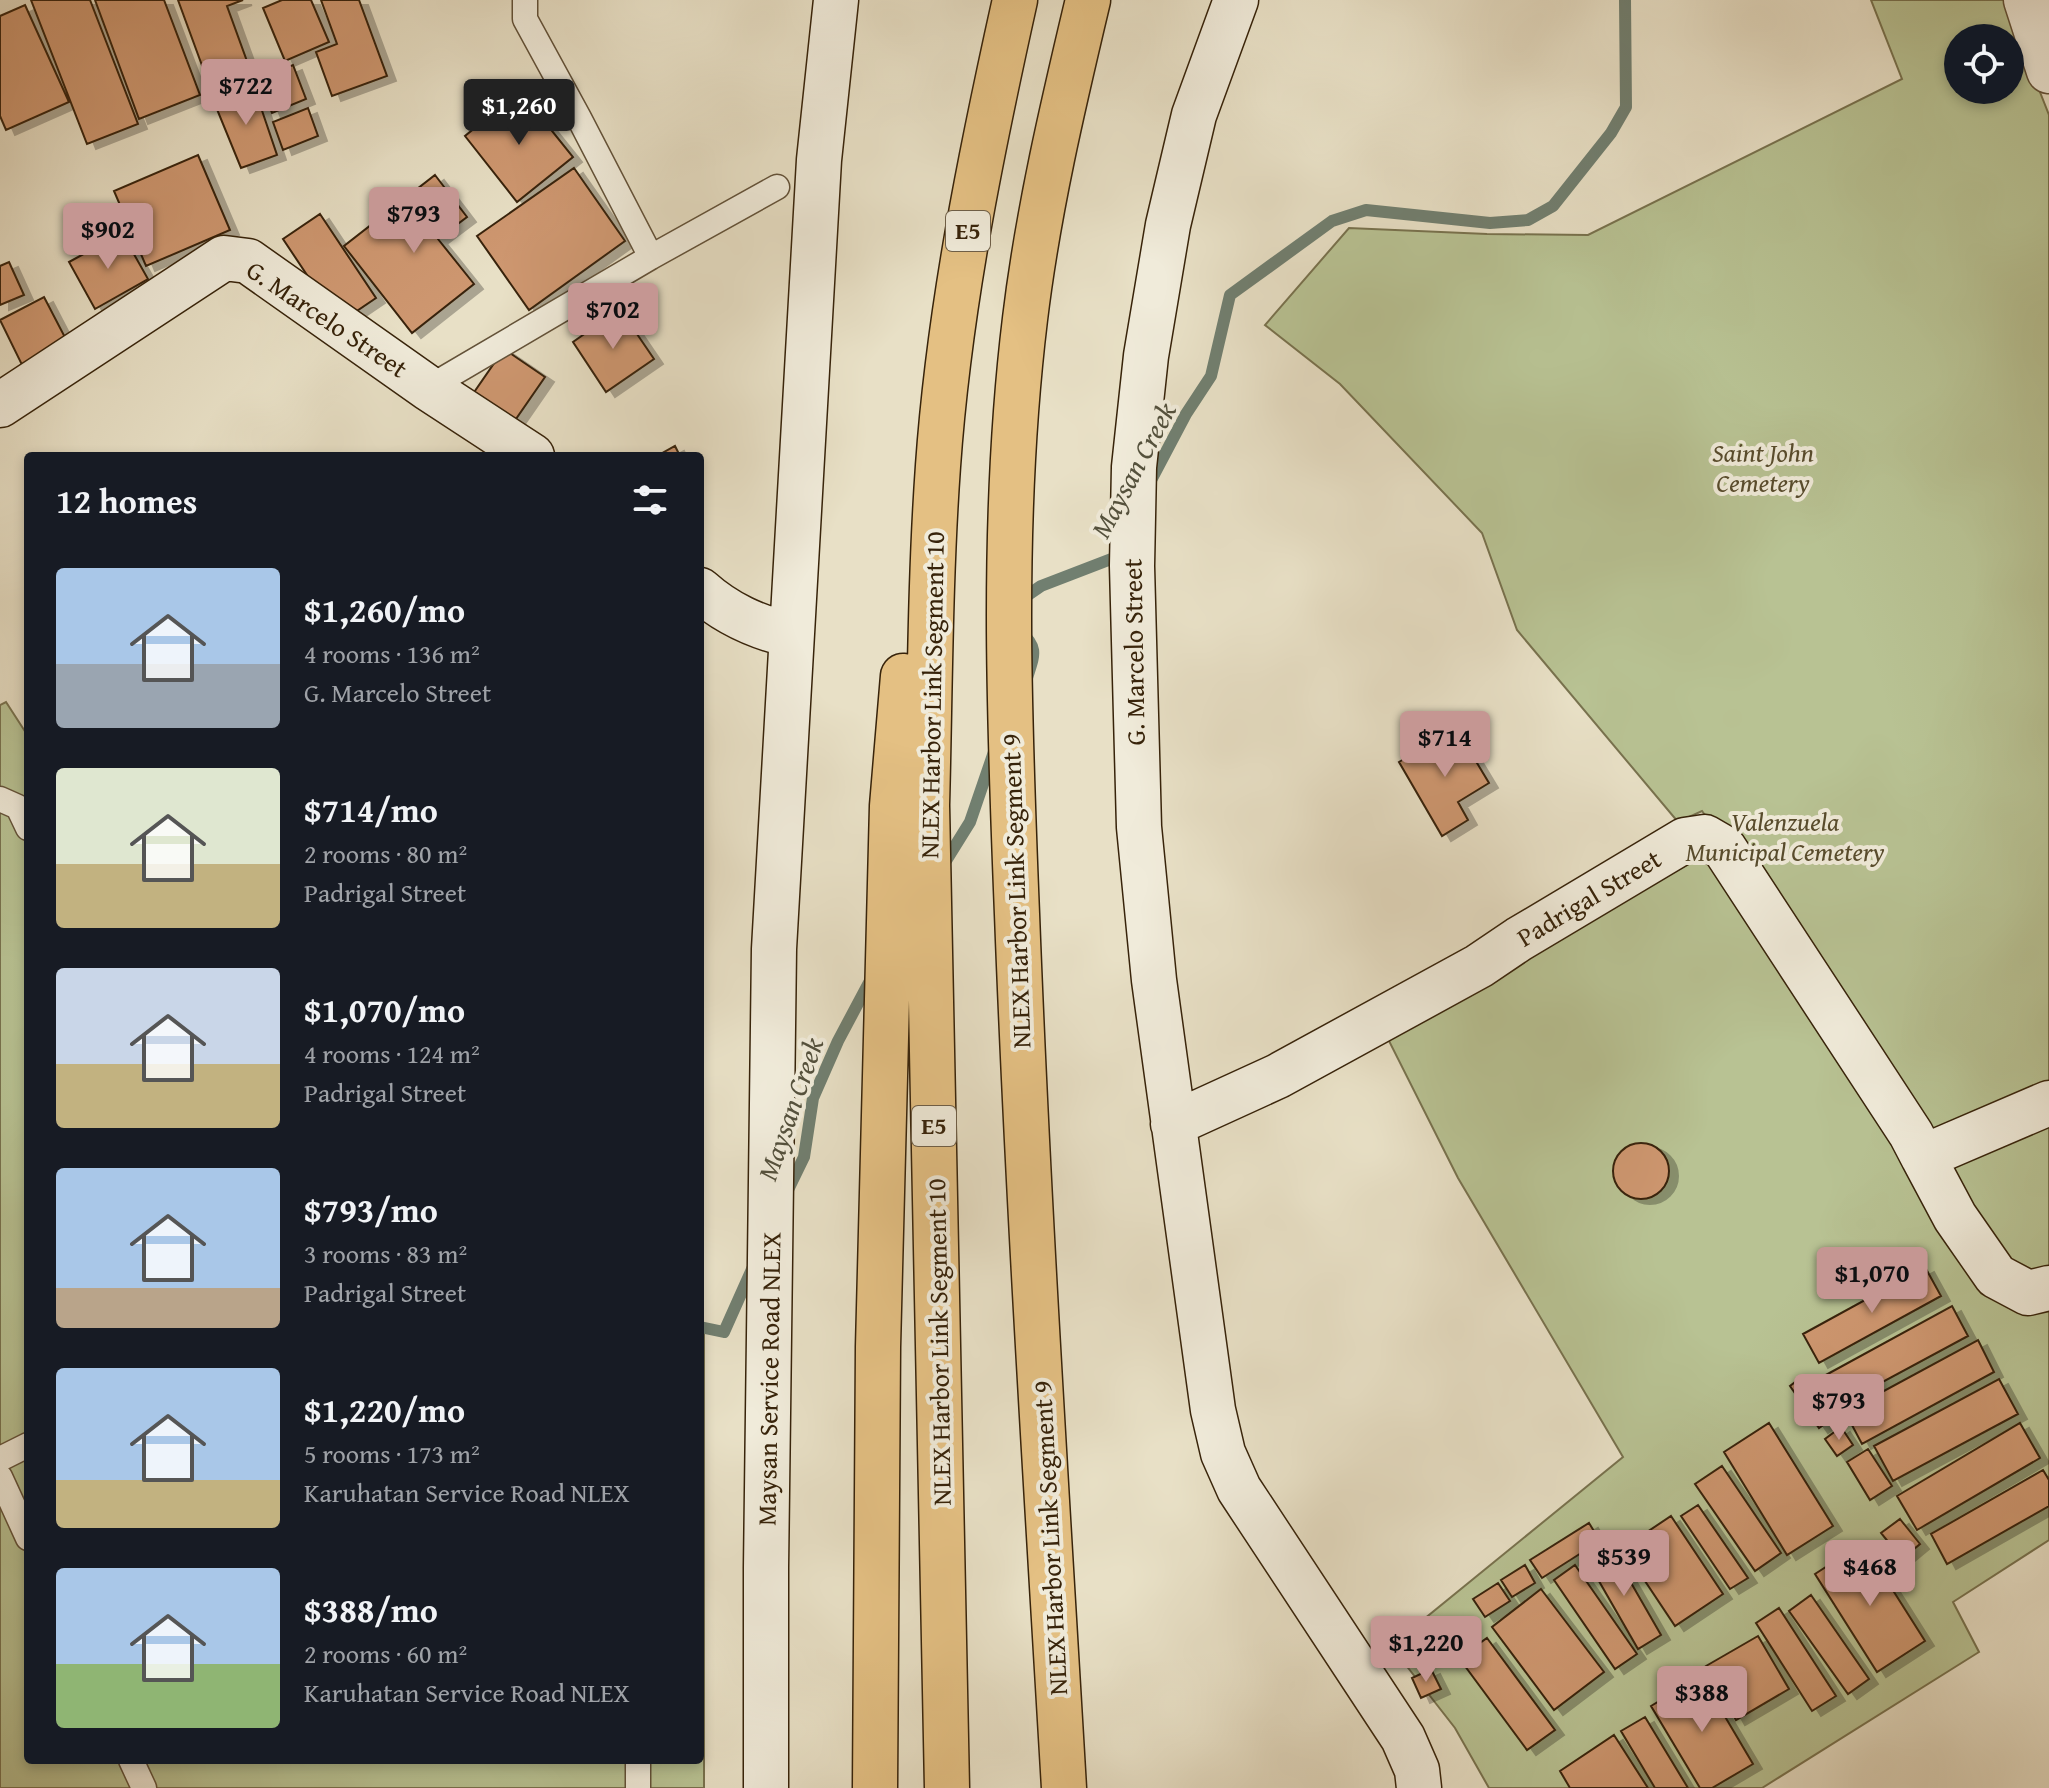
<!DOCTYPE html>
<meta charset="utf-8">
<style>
:root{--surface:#171b24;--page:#20242c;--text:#f1f3f6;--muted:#9ea1a6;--accent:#c59692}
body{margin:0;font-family:"Gentium Book Plus",serif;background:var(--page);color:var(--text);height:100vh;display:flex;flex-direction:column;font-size:30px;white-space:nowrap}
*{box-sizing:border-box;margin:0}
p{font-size:26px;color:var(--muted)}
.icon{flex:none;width:44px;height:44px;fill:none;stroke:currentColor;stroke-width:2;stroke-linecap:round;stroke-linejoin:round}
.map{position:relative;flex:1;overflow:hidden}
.drawer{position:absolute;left:24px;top:452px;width:680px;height:1312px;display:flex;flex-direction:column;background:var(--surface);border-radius:8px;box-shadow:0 4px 12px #0003}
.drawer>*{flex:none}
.controls{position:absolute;left:1944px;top:24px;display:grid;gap:16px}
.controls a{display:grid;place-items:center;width:80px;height:80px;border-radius:50%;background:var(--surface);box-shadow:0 4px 12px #0003;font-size:40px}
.price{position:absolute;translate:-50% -68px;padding:0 18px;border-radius:8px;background:var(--accent);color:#111;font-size:26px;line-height:52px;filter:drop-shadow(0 2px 4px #0008)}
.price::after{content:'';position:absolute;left:50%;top:48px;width:24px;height:18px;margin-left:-12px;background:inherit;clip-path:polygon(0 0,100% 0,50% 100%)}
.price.active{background:#222;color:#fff}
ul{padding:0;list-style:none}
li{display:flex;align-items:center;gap:24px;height:200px;padding:0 32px}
li span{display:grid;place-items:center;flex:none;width:224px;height:160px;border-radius:8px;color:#555}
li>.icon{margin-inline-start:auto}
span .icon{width:96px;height:96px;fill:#fffc;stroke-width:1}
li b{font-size:34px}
h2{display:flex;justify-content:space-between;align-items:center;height:96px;padding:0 32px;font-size:34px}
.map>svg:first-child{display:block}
.green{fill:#b8c293;stroke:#78724e;stroke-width:2;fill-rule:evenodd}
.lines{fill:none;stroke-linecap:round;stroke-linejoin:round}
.stream{stroke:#717f70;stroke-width:12}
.building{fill:#ce976f;stroke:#37230a;stroke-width:2;filter:url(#shadow)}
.lane-casing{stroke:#635239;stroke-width:27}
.street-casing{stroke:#635239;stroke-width:47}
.secondary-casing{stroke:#37230a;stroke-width:47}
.highway-casing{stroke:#37230a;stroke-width:47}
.lane{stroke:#f0ebda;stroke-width:24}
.street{stroke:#f0ebda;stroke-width:44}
.secondary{stroke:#f0ebda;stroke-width:44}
.highway{stroke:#e4c083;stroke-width:44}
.labels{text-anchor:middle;stroke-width:8;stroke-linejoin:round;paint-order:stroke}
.shield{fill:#f0ebda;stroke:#6e5f48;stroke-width:2}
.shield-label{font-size:24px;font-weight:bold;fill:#37230a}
.street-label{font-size:26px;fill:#37230a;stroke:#f0ebda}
.park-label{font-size:26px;font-style:italic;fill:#574b2c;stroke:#f0ebda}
.water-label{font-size:28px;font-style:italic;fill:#54513d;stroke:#f0ebda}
</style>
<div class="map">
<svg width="2049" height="1788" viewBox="0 0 2049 1788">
<defs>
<filter id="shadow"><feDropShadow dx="9" dy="5" stdDeviation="0" flood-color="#0004"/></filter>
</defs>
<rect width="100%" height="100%" fill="#e8e0c6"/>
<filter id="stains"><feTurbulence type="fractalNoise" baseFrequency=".0025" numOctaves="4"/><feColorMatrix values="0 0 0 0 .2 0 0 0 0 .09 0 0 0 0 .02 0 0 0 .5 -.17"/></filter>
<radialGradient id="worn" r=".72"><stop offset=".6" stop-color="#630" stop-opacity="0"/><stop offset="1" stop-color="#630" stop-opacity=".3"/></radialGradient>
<path class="green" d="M1871 0H2008L2021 44 2049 115V1089L1938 1139 1702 811 1678 822 1517 630 1482 533 1340 384 1265 325 1349 228 1487 234 1588 235 1902 79ZM1958 38H2010V90H1958Z
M6 702 28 736V1760H700V1329L704 1330V1788H0V705Z
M1706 854 1926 1170 2049 1114V1540L1953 1602 1979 1652 1762 1788H1489L1455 1728 1391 1646 1623 1457 1458 1178 1387 1037Z"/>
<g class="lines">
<path class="stream" d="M1148 486 1186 414 1211 376 1230 295 1332 221 1366 210 1490 223 1528 220 1553 206 1611 133 1626 107 1625 0
M1022 599 1041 586 1119 556 1120 550
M1020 631C1039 648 1034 655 1027 678
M942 867 970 822 995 749
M787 1192 804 1157 813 1098 838 1041 872 977
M700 1327 724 1332 753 1267"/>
</g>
<path class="building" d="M31 0H90L138 124 87 144Z
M95 0H164L200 95 139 119Z
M178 0H243L227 6 252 75 211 90Z
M282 0H311L329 42 285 61 263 8Z
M321 0H359L387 76 332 96 316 52 337 44Z
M25 5 69 102 6 130 0 116V16Z
M293 65 306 99 272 113 258 79Z
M253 84 277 155 241 168 214 102Z
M520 91 573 157 517 202 465 136Z
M308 108 318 136 283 150 273 122Z
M198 155 230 230 146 266 114 191Z
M574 168 625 241 529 310 477 236Z
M435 175 467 217 438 239 474 284 412 333 344 246Z
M320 214 376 298 339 323 283 239Z
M122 233 148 279 95 309 69 262Z
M9 262 24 295 0 305V266Z
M44 297 70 347 25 371 0 320Z
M620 309 654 359 606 392 573 342Z
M504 349 545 377 509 429 468 401Z
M675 446 680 456H657Z
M1456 728 1489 783 1458 802 1468 820 1442 836 1399 762Z
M1613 1171a28 28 0 1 1 56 0a28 28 0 1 1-56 0Z
M1925 1267 1941 1296 1819 1363 1803 1334Z
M1952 1306 1968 1336 1840 1405 1824 1376Z
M1978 1340 1994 1372 1862 1444 1845 1412Z
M1803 1376 1833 1418 1819 1428 1790 1386Z
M1999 1379 2018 1414 1893 1481 1874 1446Z
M1769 1423 1833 1526 1787 1555 1724 1452Z
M2020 1423 2040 1458 1917 1530 1897 1496Z
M1841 1427 1853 1445 1837 1456 1825 1439Z
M1868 1449 1892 1486 1870 1500 1847 1462Z
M1722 1466 1781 1553 1755 1571 1695 1484Z
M2043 1470 2049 1480V1506L1947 1564 1931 1534Z
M1698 1505 1748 1578 1730 1589 1681 1516Z
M1671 1516 1723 1594 1675 1626 1623 1548Z
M1900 1519 1920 1544 1902 1559 1881 1533Z
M1589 1523 1600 1541 1542 1578 1530 1560Z
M1863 1543 1925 1641 1877 1672 1815 1574Z
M1611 1548 1661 1635 1638 1649 1588 1562Z
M1525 1565 1535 1583 1512 1597 1501 1580Z
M1575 1565 1637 1654 1615 1669 1554 1580Z
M1498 1583 1510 1601 1485 1617 1473 1599Z
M1541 1589 1604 1672 1554 1710 1492 1627Z
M1811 1595 1869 1679 1848 1694 1789 1611Z
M1779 1608 1836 1696 1812 1711 1756 1623Z
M1758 1636 1789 1689 1736 1720 1706 1666Z
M1487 1638 1555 1730 1527 1750 1459 1658Z
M1431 1669 1441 1689 1421 1698 1412 1678Z
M1701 1676 1753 1764 1712 1788H1700L1651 1706Z
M1645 1717 1688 1788H1655L1621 1731Z
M1614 1735 1648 1788H1570L1560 1771Z"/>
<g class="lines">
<g class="lane-casing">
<path id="lane" d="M525 0V19L579 118 651 257
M428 388 651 257 777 187
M0 799 18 807 28 828
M0 1459 28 1445
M0 1477 28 1538
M131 1760 144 1788
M638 1788V1760"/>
</g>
<g class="street-casing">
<path id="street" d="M2026 0 2049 71"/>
</g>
<g class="secondary-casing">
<path id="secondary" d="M1236 0 1194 115 1168 225 1146 356 1134 467 1132 566 1139 827 1154 980 1213 1410 1223 1453 1239 1489 1403 1738 1417 1770 1419 1788
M0 405 224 258 248 261 428 388 532 456
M700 590C727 614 756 627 791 635
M1173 1124 1278 1076 1479 966 1519 939 1685 840 1705 837 1724 848 1911 1134 1923 1157 2049 1103
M1923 1157 1955 1217 1996 1276 2028 1293 2049 1288
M766 1788V1568L774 949 819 160 836 0"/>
</g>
<g class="highway-casing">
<path id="highway" d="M875 1788 878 1347 892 806 903 676
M947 1788 927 805C930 692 930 578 938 466 949 309 981 153 1015 0
M1064 1788C1047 1497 1028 1205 1017 914 1009 716 1001 516 1025 319 1038 211 1063 105 1088 0"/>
</g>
<use href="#lane" class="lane"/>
<use href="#street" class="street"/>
<use href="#secondary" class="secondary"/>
<use href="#highway" class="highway"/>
</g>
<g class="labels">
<g class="shield">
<rect x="946" y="211" width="44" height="40" rx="6"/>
<rect x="912" y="1106" width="44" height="40" rx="6"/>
</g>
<g class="shield-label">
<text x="968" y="239">E5</text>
<text x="934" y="1134">E5</text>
</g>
<g class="street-label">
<text transform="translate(327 319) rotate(34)" y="9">G. Marcelo Street</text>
<text transform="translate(1134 652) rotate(-91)" y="9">G. Marcelo Street</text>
<text transform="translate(932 695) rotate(-89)" y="9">NLEX Harbor Link Segment 10</text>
<text transform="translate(1016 891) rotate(-92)" y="9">NLEX Harbor Link Segment 9</text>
<text transform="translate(1589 898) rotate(-31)" y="9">Padrigal Street</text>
<text transform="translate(939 1342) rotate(-91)" y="9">NLEX Harbor Link Segment 10</text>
<text transform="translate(769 1379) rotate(-89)" y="9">Maysan Service Road NLEX</text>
<text transform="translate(1050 1538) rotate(-93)" y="9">NLEX Harbor Link Segment 9</text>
</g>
<g class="park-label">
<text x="1763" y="462">Saint John<tspan x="1763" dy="30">Cemetery</tspan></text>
<text x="1785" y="831">Valenzuela<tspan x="1785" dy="30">Municipal Cemetery</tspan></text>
</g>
<g class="water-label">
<text transform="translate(1133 470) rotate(-62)" y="10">Maysan Creek</text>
<text transform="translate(790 1109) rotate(-71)" y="10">Maysan Creek</text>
</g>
</g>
<rect width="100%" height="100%" filter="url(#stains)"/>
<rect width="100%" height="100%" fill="url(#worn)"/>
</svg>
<div class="controls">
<a><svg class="icon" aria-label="locate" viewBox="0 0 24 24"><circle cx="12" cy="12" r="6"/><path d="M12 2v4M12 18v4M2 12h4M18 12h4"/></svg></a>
</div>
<b class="price" style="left:246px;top:127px">$722</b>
<b class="price active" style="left:519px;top:147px">$1,260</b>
<b class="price" style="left:414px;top:255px">$793</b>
<b class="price" style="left:108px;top:271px">$902</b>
<b class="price" style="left:613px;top:351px">$702</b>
<b class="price" style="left:1445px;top:779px">$714</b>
<b class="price" style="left:1872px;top:1315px">$1,070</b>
<b class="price" style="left:1839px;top:1442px">$793</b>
<b class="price" style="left:1624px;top:1598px">$539</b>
<b class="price" style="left:1870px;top:1608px">$468</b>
<b class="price" style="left:1426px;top:1684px">$1,220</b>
<b class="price" style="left:1702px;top:1734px">$388</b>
<section class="drawer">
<h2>12 homes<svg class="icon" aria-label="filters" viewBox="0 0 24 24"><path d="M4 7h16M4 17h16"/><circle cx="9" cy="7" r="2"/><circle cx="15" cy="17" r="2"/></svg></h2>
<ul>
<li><span style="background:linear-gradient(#a9c7e8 60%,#9aa5b1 0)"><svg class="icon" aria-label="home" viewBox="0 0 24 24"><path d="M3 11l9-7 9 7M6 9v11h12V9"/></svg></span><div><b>$1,260/mo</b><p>4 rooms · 136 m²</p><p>G. Marcelo Street</p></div></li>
<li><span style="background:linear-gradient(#dfe7d0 60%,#c2b280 0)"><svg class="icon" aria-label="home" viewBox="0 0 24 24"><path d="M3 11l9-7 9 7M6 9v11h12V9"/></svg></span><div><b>$714/mo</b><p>2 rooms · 80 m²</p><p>Padrigal Street</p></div></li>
<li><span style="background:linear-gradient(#c9d6e8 60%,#c2b280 0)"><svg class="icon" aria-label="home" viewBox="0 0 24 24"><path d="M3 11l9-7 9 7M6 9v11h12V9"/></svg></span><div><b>$1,070/mo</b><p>4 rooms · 124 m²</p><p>Padrigal Street</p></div></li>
<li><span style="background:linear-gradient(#a9c7e8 75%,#b9a48a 0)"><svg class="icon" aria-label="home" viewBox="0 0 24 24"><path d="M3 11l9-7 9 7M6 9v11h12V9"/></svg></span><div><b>$793/mo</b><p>3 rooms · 83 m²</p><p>Padrigal Street</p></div></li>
<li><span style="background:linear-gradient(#a9c7e8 70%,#c2b280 0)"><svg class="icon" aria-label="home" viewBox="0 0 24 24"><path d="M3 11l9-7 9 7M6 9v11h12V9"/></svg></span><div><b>$1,220/mo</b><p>5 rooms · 173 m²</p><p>Karuhatan Service Road NLEX</p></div></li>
<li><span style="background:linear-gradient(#a9c7e8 60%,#8fb573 0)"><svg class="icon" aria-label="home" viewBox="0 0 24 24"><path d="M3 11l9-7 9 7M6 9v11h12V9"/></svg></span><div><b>$388/mo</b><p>2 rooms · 60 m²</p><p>Karuhatan Service Road NLEX</p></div></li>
</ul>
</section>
</div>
